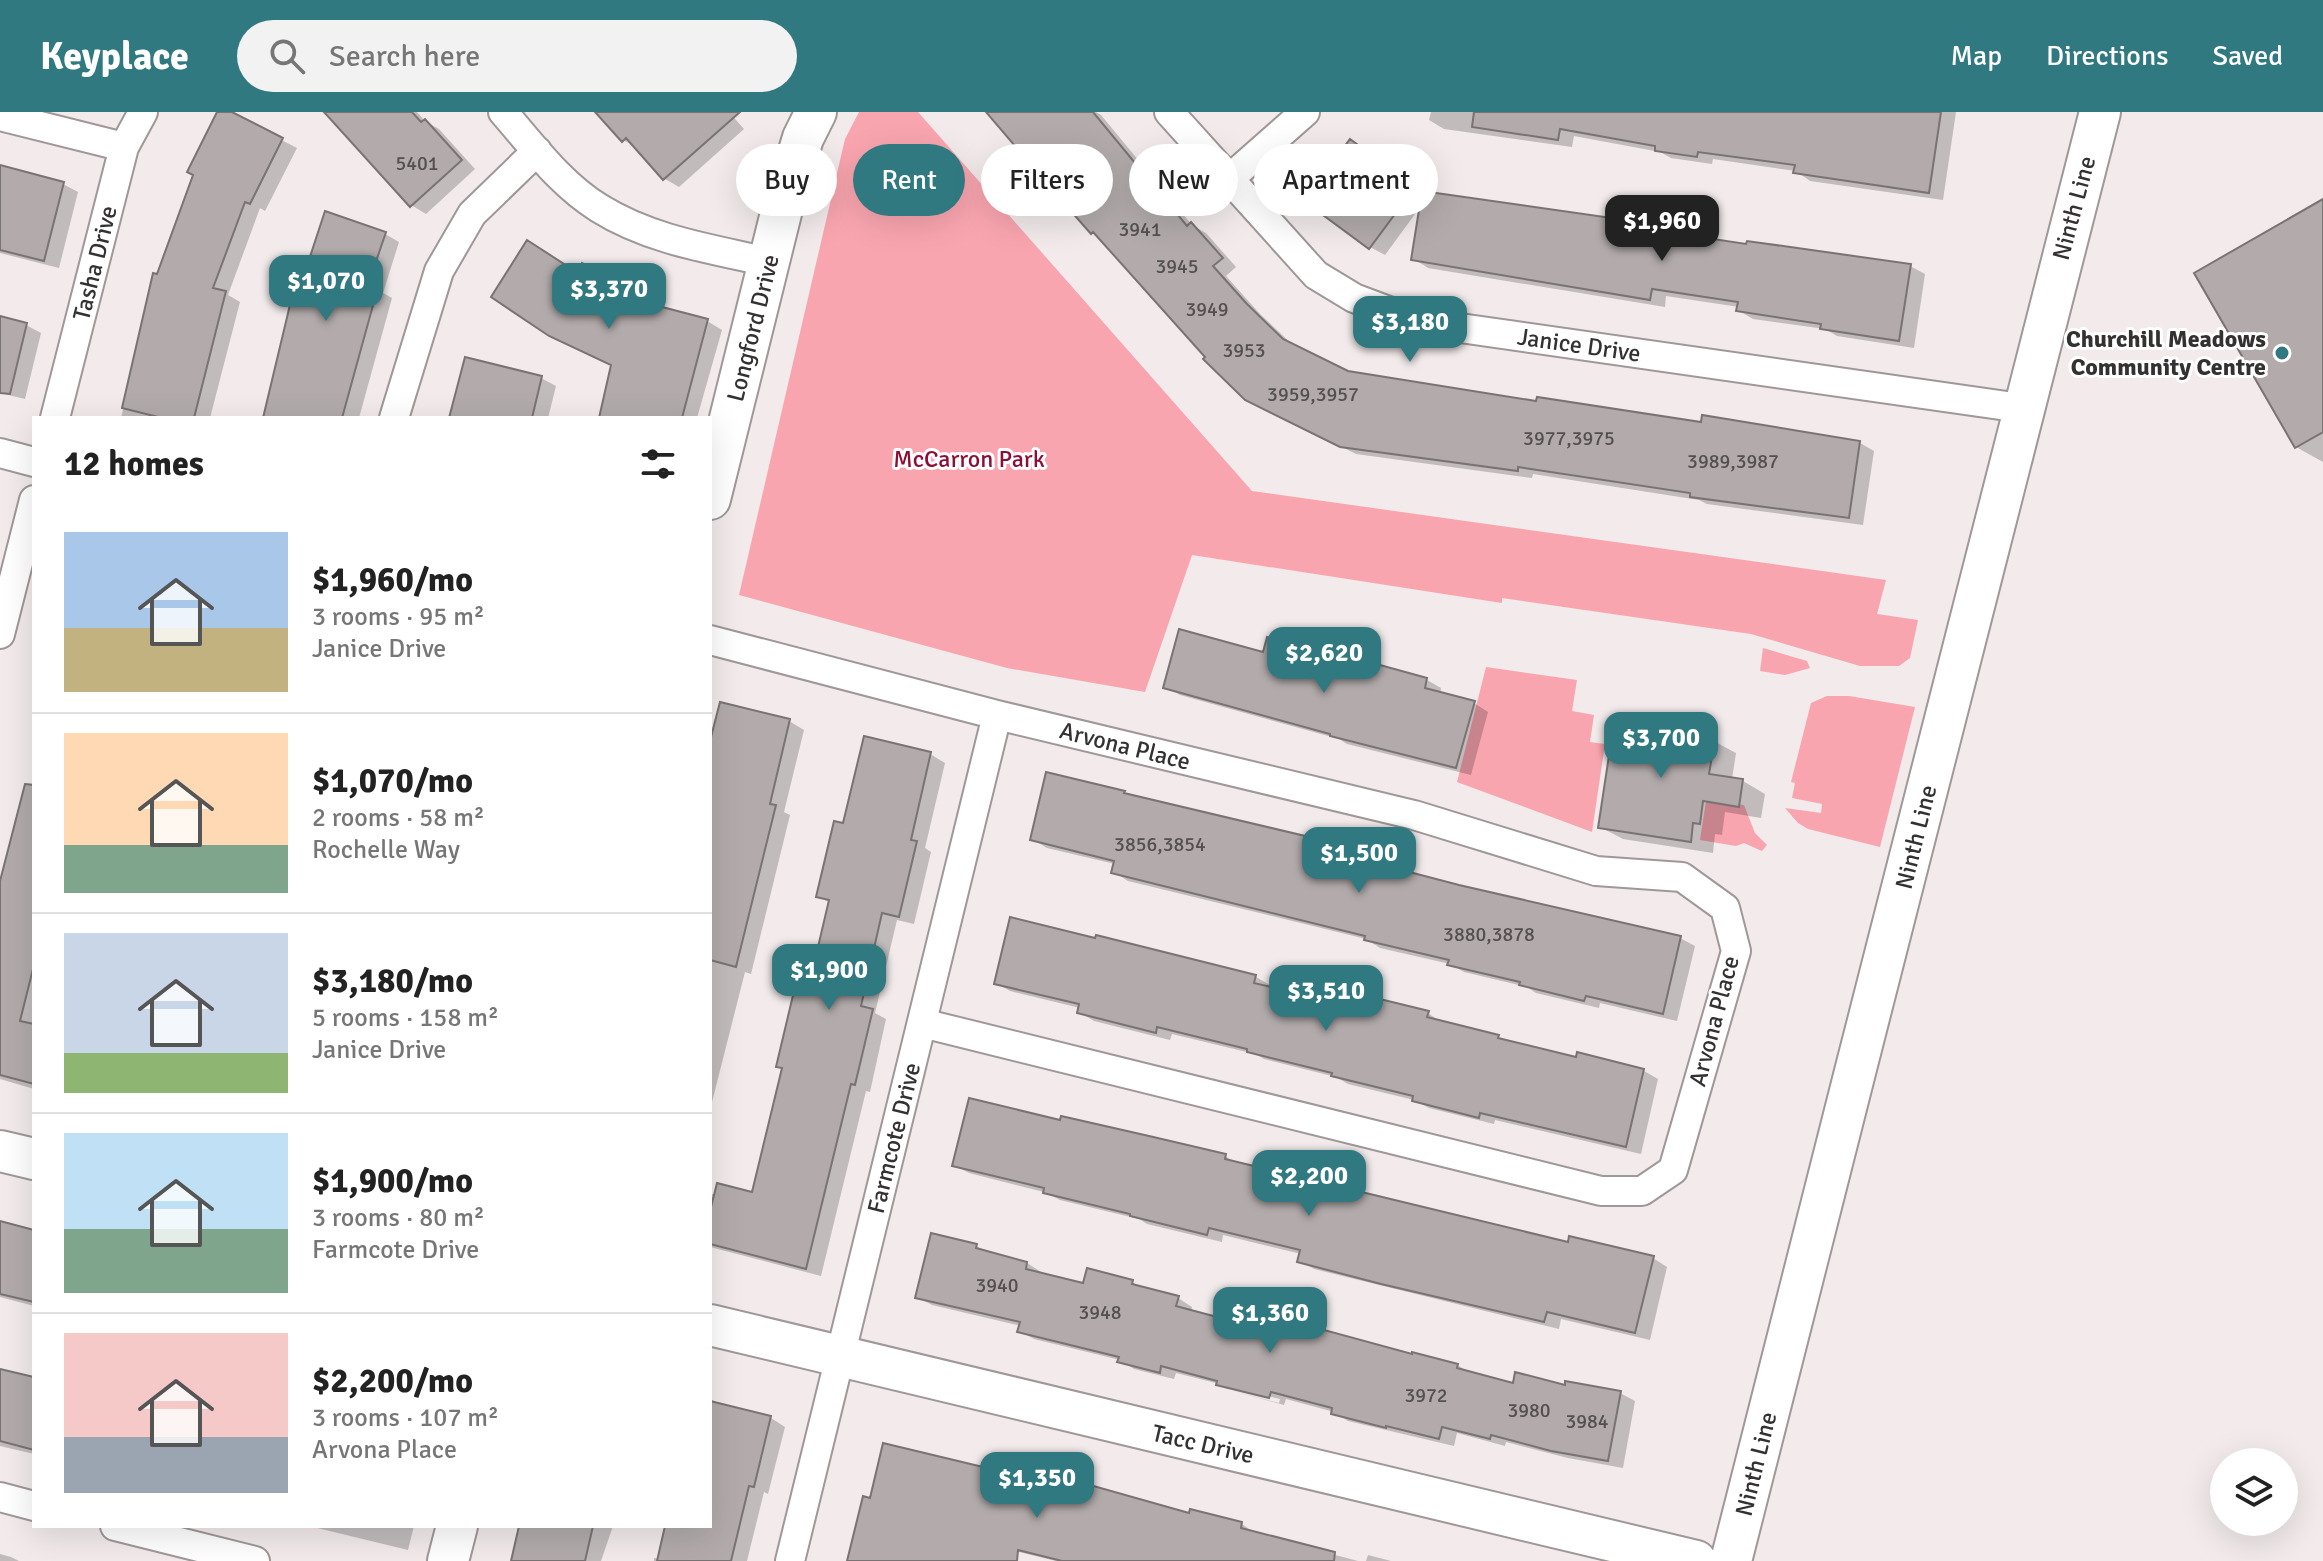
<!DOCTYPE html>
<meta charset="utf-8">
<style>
:root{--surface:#fff;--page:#f2f2f2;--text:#222;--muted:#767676;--line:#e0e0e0;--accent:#317980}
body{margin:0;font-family:Signika,sans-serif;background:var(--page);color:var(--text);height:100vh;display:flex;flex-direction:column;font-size:30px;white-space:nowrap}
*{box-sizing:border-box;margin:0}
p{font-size:26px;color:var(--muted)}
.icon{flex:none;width:44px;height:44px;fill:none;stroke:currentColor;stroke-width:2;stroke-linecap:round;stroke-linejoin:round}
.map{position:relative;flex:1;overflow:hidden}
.side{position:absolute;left:32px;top:304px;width:680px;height:1112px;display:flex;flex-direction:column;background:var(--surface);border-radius:0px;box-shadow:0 8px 32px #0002}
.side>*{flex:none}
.guide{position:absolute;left:736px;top:32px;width:760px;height:72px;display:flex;gap:16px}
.buttons{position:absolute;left:2210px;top:1336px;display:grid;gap:16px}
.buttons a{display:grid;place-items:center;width:88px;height:88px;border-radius:50%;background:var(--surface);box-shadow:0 8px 32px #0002;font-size:40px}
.price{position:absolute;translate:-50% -68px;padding:0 18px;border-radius:16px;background:var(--accent);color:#fff;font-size:26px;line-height:52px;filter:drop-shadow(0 2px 4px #0008)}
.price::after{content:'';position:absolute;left:50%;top:48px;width:24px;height:18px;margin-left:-12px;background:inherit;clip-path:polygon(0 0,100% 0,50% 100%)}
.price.current{background:#222;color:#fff}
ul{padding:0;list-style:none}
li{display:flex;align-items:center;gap:24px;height:200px;padding:0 32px}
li+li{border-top:2px solid var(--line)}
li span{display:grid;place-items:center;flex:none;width:224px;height:160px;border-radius:0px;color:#555}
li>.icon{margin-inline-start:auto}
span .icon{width:96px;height:96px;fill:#fffc;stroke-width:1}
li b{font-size:34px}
h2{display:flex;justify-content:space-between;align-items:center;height:96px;padding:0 32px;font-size:34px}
.tag{padding:0 28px;border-radius:36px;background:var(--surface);box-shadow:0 8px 32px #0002;font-size:28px;line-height:72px}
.tag.current{background:var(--accent);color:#fff}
header{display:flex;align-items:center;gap:48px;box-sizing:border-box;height:112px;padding:0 40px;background:var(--accent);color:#fff}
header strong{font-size:38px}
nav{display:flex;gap:44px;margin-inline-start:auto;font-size:28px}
.search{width:560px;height:72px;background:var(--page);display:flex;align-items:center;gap:20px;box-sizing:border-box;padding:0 28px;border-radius:44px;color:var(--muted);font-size:30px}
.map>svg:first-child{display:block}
.green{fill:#f9a5af}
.shadow{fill:#0003}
.building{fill:#b2aaab;stroke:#7a7374;stroke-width:2}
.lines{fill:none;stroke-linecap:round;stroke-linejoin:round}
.street-casing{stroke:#9f9798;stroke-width:32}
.secondary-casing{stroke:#9f9798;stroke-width:44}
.street{stroke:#fff;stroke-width:28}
.secondary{stroke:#fff;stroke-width:40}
.poi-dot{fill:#317980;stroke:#fff;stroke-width:3}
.labels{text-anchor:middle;stroke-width:6;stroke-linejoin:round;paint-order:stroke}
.number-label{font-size:20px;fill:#544f50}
.street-label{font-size:24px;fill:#343131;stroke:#fff}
.poi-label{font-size:24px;font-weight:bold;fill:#343131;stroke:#fff;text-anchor:end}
.park-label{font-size:24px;fill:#8e0d34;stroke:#fff}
</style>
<header>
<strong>Keyplace</strong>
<div class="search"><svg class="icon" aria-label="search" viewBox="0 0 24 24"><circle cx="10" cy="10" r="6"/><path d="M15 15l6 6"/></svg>Search here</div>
<nav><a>Map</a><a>Directions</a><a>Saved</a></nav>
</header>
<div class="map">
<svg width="2323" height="1449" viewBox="0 0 2323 1449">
<rect width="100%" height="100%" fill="#f2eaeb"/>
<path class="green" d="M859 0H918L1252 379 1886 468 1877 502 1918 508 1910 546 1899 554H1860L1751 522 1502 486V491L1192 443 1145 580 1007 556 739 483 845 27Z
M1763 536 1807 549 1810 556 1785 563 1760 559Z
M1486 555 1577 568 1572 599 1594 603 1590 630 1605 632 1592 720 1457 670Z
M1827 584H1849L1915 595 1880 735 1808 717 1798 711 1785 696 1821 701 1822 692 1792 686 1795 671 1791 670 1811 591Z
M1706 689 1744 693 1755 721 1767 733 1762 739 1744 731 1736 734 1700 728Z"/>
<path class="shadow" d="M219 0H227L297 36 265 99 260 96 228 183 240 190 210 306H121L155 163 158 164Z
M322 0H417L425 9 439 17 475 57 426 102 411 93 341 16Z
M596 0H729L744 17 679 75 665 67 638 36 623 28Z
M989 0H1096L1101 3 1192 113 1206 121 1236 155 1226 164 1260 202 1295 235 1347 261 1538 291 1860 331 1874 339 1863 413 1707 392 1699 388 1533 362 1532 366 1356 342 1262 295 1208 245Z
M1431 0H1956L1943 88 1810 69 1796 59 1713 47 1712 52 1671 46 1660 40 1574 24 1572 35 1444 17 1429 8Z
M1365 38 1423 81 1661 115 1675 123 1910 154 1925 162 1914 236 1837 224 1825 217 1753 207 1738 198 1739 195 1666 184 1665 195 1428 156 1414 147 1421 94 1385 143 1370 135Z
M0 66 63 72 78 80 59 156 0 141Z
M2323 90V350L2296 335Z
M385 122 399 130 383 181 392 186 359 306H264L307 159Z
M579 163 650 184 664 193 662 197 707 209 722 218 697 306H601L613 253Z
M0 206 26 213 41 221 25 287 0 281Z
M541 266 556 274 548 306H451Z
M1264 542 1352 551 1353 547 1427 568 1441 576 1440 582 1474 591 1488 600 1471 663 1347 632 1339 627 1180 583 1166 575Z
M789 609 804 618 784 700 790 703 751 862 745 860 710 998V635Z
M1691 617 1736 641 1732 667 1743 669 1765 682 1761 706 1725 700 1722 723 1715 722 1713 741 1623 727 1600 715Z
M930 642 945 651 925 736 931 740 914 812 897 808 875 901 886 907 870 980 866 979 821 1164 710 1135V1082L754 1083 809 884 830 791 819 784 845 714Z
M1124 681 1132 685 1377 743 1391 752 1390 757 1680 826 1695 834 1677 909 1600 891 1599 896 1536 881 1527 875 1464 860 1450 852 1380 836 1366 827 1128 769 1114 760 1115 752 1047 736 1032 727Z
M34 684V977L0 967V778Z
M1097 825 1256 865 1270 873 1269 876 1350 895 1428 901 1442 911 1498 925 1509 931 1577 947 1578 943 1644 959 1658 967 1641 1042 1495 1008 1494 1012 1429 996 1414 988 1348 972 1336 965 1264 947 1255 942 1172 922 1170 928 1094 909 1079 900 1080 896 1010 879 996 871 1097 828Z
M1062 1011 1225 1044 1240 1053 1569 1133 1653 1146 1667 1155 1650 1228 1561 1207 1559 1217 1314 1157 1300 1149 1301 1142 1223 1123 1222 1130 1147 1112 1139 1107 1060 1088 1044 1080 969 1061 954 1053Z
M0 1111 34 1120V1194L0 1185Z
M976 1134 990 1142 1027 1151 1041 1160V1163L1084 1174 1132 1170 1147 1178 1178 1186 1192 1195 1191 1200 1234 1211 1457 1253 1472 1262 1514 1273 1620 1281 1635 1289 1623 1356 1568 1346 1506 1330 1505 1334 1457 1321 1454 1334 1348 1309 1334 1300 1286 1287 1284 1293 1230 1278 1279 1291 1280 1287 1224 1273 1229 1278 1220 1272 1176 1261 1174 1267 1134 1257 1120 1248 1034 1227 1019 1219 1021 1214 932 1193 917 1185Z
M0 1259 34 1267V1342L0 1334Z
M710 1287 727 1295 771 1306 785 1315 768 1382 764 1380 747 1449H654V1446L660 1447 667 1414H710Z
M1090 1381 1242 1412 1256 1422 1358 1449H1056L948 1423 942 1449H849Z
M309 1414H414L408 1438Z
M521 1414H613L601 1449H512Z
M0 1442 11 1445 19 1449H0Z
M1368 1443 1391 1449H1366Z"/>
<path class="building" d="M217 0H232L283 26 250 92 245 90 213 176 226 179 194 306H162L122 296 153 161 157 162 193 63 187 60Z
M324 0H412L421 10 425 7 462 48 410 95Z
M595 0H740L663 68 626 26 622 30Z
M986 0H1093L1187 114 1191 110 1223 146 1213 154 1246 191 1283 227 1348 259 1536 289 1537 285 1701 310 1702 303 1860 329 1849 406 1690 385V381L1518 355V359L1340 335 1245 288 1203 247 1205 245 1093 120 1091 122 1056 82Z
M1474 0H1941L1929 81 1793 61 1795 53 1698 40 1697 45 1655 39V34L1560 17 1558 28 1472 15Z
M1350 27 1415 75 1369 137 1304 89Z
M0 53 64 70 44 149 0 138Z
M1422 79 1661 113 1660 119 1746 132 1747 129 1911 152 1899 229 1820 217 1821 212 1736 199 1738 190 1652 177 1650 188 1411 148Z
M2323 87V320L2295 336 2194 161Z
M325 99 386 120 368 173 378 175 342 306H263L299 155 306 157Z
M527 128 578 161 582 151 651 183 647 191 708 207 682 306H599L611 253 549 224 491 185Z
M0 204 27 211 10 282 0 281Z
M465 245 542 264 532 306H449Z
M1179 517 1263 540 1267 525 1350 548 1351 545 1427 566 1425 576 1475 589 1456 656 1330 624V622L1163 576Z
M720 590 790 607 770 692 776 693 736 855 710 848V629Z
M1615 604 1692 615 1691 621 1715 626 1709 662 1743 667 1739 695 1703 689 1700 712 1693 711 1691 730 1598 716Z
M864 624 931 640 911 728 917 729 899 805 882 801 861 894 873 897 855 973 851 972 806 1157 710 1132V1099L717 1071 752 1080 782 956 776 955 794 879 807 882 829 788 816 785 834 709 843 711Z
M1046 660 1125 679 1124 681 1377 741 1375 751 1459 773 1681 824 1663 902 1586 884 1584 889 1519 873 1520 870 1447 853 1449 848 1364 828 1365 824 1111 761 1114 749 1030 728Z
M25 672 34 673V853L20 909 34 912V972L0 963V769Z
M1010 805 1095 826 1096 823 1256 863 1254 871 1348 893 1351 880 1429 899 1427 905 1499 923 1498 926 1576 945 1577 940 1644 957 1626 1035 1480 1001 1479 1006 1412 989 1413 984 1331 964 1332 961 1247 940V937L1157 915 1156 921 1077 901 1079 892 994 872Z
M969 986 1060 1008 1061 1004 1149 1024 1226 1042 1225 1047 1568 1130 1569 1124 1654 1144 1635 1221 1547 1200 1544 1210 1381 1172 1297 1150 1300 1138 1209 1116 1207 1123 1130 1104V1102L1043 1081 1044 1076 952 1054Z
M0 1109 34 1118V1190L0 1182Z
M931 1121 977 1132 976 1136 1027 1150 1026 1157 1083 1171 1087 1156 1133 1168 1132 1172 1179 1184 1176 1194 1232 1209 1236 1194 1412 1242V1240L1458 1252 1457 1256 1513 1271 1515 1260 1565 1273V1269L1621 1279 1608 1349 1551 1339 1491 1323 1490 1327 1442 1315 1439 1327 1386 1314V1316L1331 1302 1332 1296 1271 1280 1269 1286 1216 1273 1217 1269 1161 1254 1160 1261 1117 1250 1119 1245 1017 1220 1020 1210 915 1186Z
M0 1257 34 1265V1338L0 1329Z
M710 1289 771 1304 754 1375 749 1374 731 1449H657L665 1414H710Z
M883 1331 983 1355 984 1351 1089 1379 1090 1373 1189 1401 1190 1397 1242 1410 1241 1416 1335 1440 1334 1449H1062L1018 1438 1017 1449H847L863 1384 870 1386Z
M519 1414H593L585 1449H511Z"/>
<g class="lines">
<g class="street-casing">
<path id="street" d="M503 0C532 33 560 72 599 96 650 128 711 137 769 150
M1169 0 1316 163 1354 186 1418 210 2021 296
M0 4 124 35
M1229 67 1305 0
M55 306 124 35 143 0
M394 306 439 159 472 102 537 39
M0 341 34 350
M0 522 34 388
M710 528 997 603 1414 703 1596 759 1682 765 1725 796 1736 839 1673 1058 1642 1079H1601L922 911
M0 1385 34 1394
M115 1414 255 1449
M790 1449 997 603"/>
</g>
<g class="secondary-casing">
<path id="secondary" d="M710 387 785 85 803 26 816 0
M0 1039 34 1047
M710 1213 1696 1449
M448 1449 457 1414
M1731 1449C1854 966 1975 482 2100 0"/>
</g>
<use href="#street" class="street"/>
<use href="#secondary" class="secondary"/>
</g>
<circle class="poi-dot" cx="2282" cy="241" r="8"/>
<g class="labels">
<g class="number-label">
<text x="417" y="58">5401</text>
<text x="1140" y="124">3941</text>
<text x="1177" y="161">3945</text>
<text x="1207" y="204">3949</text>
<text x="1244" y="245">3953</text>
<text x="1313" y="289">3959,3957</text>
<text x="1569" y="333">3977,3975</text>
<text x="1733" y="356">3989,3987</text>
<text x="1160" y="739">3856,3854</text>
<text x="1489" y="829">3880,3878</text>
<text x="997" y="1180">3940</text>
<text x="1100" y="1207">3948</text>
<text x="1426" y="1290">3972</text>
<text x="1529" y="1305">3980</text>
<text x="1587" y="1316">3984</text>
</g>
<g class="street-label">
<text transform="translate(2074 96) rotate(-75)" y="8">Ninth Line</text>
<text transform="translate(95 151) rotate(-76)" y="8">Tasha Drive</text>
<text transform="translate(753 216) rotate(-76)" y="8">Longford Drive</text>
<text transform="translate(1579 233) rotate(8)" y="8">Janice Drive</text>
<text transform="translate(1125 634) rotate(14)" y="8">Arvona Place</text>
<text transform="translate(1916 725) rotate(-76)" y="8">Ninth Line</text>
<text transform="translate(1714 909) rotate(-75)" y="8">Arvona Place</text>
<text transform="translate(894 1026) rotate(-76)" y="8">Farmcote Drive</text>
<text transform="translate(1203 1332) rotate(13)" y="8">Tacc Drive</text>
<text transform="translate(1756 1352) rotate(-76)" y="8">Ninth Line</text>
</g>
<g class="poi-label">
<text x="2266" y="235">Churchill Meadows<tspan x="2266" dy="28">Community Centre</tspan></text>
</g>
<g class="park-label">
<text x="969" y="355">McCarron Park</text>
</g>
</g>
</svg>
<div class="buttons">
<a><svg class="icon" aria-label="layers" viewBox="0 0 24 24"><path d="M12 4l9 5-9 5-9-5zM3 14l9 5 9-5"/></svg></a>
</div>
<b class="price current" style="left:1662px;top:151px">$1,960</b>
<b class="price" style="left:326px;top:211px">$1,070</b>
<b class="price" style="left:609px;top:219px">$3,370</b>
<b class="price" style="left:1410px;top:252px">$3,180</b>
<b class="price" style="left:1324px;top:583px">$2,620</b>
<b class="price" style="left:1661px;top:668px">$3,700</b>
<b class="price" style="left:1359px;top:783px">$1,500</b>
<b class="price" style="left:829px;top:900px">$1,900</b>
<b class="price" style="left:1326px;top:921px">$3,510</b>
<b class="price" style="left:1309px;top:1106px">$2,200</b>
<b class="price" style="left:1270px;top:1243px">$1,360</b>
<b class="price" style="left:1037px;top:1408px">$1,350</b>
<div class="guide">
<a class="tag">Buy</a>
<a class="tag current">Rent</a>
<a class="tag">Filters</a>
<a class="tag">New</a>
<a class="tag">Apartment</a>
</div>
<section class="side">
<h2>12 homes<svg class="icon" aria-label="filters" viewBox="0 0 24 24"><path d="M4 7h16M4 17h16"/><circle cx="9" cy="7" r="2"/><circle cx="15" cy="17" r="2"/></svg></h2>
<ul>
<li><span style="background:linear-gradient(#a9c7e8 60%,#c2b280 0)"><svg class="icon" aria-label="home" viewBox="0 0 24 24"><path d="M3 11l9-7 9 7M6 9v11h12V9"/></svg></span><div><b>$1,960/mo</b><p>3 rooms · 95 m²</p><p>Janice Drive</p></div></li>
<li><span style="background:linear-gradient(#ffd9b3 70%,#7fa58c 0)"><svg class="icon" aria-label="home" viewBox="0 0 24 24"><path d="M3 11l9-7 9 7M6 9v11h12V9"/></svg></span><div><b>$1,070/mo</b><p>2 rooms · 58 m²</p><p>Rochelle Way</p></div></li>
<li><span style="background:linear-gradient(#c9d6e8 75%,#8fb573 0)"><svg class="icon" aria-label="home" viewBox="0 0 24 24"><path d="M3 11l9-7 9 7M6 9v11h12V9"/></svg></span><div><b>$3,180/mo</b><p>5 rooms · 158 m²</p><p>Janice Drive</p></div></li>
<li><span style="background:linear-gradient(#bfe0f5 60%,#7fa58c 0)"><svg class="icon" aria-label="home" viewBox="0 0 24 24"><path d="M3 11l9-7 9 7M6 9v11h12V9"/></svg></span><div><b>$1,900/mo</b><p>3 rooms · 80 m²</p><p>Farmcote Drive</p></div></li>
<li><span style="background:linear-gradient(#f6c9c9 65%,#9aa5b1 0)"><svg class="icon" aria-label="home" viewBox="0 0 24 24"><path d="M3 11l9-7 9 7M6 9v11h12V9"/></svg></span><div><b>$2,200/mo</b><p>3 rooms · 107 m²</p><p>Arvona Place</p></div></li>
</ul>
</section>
</div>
